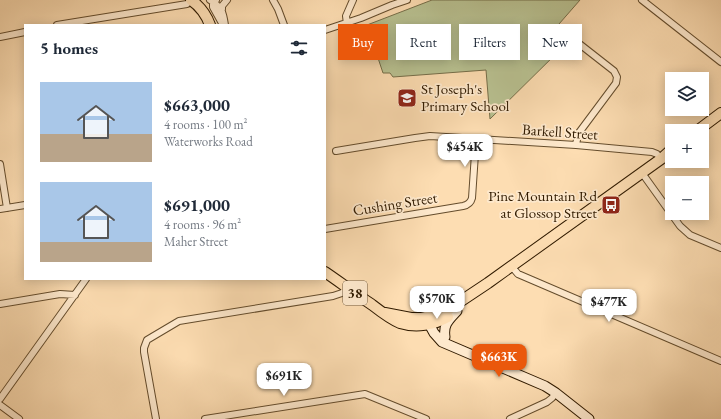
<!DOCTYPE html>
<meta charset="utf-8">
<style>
:root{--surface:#fff;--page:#f6f6f7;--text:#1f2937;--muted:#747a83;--accent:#ea580c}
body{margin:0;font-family:"EB Garamond",serif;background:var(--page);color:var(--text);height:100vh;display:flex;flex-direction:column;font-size:15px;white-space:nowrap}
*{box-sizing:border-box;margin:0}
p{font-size:13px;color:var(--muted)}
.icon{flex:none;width:22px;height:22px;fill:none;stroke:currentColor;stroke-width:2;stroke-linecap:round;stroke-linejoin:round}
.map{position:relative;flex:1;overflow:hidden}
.details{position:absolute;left:24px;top:24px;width:302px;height:256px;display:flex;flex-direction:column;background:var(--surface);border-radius:0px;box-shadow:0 2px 10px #0003}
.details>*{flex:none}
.banner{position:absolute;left:338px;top:24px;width:323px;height:36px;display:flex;gap:8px}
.buttons{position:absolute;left:665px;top:72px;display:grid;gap:8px}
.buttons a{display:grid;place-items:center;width:44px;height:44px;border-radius:0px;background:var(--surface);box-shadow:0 2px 10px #0003;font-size:20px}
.price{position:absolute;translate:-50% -34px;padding:0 9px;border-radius:8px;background:#fff;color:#222;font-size:13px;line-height:26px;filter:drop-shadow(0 1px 2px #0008)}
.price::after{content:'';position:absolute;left:50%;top:24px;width:12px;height:9px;margin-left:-6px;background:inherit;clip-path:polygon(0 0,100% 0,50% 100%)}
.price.selected{background:var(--accent);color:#fff}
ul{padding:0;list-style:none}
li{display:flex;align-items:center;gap:12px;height:100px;padding:0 16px}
li span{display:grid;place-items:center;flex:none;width:112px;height:80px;border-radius:0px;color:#555}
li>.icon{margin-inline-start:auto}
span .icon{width:48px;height:48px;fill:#fffc;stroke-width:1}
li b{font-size:17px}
h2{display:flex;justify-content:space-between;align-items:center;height:48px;padding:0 16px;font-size:17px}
.tag{padding:0 14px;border-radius:0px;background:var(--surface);box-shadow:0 2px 10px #0003;font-size:14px;line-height:36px}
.tag.selected{background:var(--accent);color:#fff}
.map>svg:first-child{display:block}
.green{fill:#b9c292;stroke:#756e49}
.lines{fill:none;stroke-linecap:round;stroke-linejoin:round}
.street-casing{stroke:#644c2c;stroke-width:8}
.secondary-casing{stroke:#311b00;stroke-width:11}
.primary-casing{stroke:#311b00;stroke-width:12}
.street{stroke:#fee9cd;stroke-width:6}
.secondary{stroke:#fee9cd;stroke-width:9}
.primary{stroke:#fdddb2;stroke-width:10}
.labels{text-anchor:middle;stroke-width:3.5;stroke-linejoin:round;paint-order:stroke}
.shield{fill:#fee9cd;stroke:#6e593e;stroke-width:1}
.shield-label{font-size:14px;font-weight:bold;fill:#311b00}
.poi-label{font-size:15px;fill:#311b00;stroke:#fee9cd;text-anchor:start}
.street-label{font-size:15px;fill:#311b00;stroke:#fee9cd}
</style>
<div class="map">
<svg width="721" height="419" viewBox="0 0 721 419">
<rect width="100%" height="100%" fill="#fdddb2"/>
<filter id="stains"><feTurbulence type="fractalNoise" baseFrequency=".005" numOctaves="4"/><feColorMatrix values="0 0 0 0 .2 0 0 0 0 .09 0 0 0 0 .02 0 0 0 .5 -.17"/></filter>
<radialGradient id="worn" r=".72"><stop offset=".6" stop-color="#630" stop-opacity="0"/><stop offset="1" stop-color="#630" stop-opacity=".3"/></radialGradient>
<path class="green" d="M432 0H580L552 32 566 44 490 119 486 70 393 77 390 73H383L367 25Z"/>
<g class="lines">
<g class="street-casing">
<path id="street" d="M210 0C222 7 223 12 225 25
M216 0 213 4V7L223 25
M273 0 278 9 284 25
M642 0 721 62
M222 9V6L227 0
M347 24 346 16 353 0
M57 25 187 4
M325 30 361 18 392 5 407 0
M563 33 568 35 614 71 617 77 616 83 578 134 576 145
M0 37 25 32
M336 151 415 138 430 136 576 145 652 152 657 154 661 159
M0 164 7 208
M642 173 680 226 690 235 721 248
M0 209 25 205
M325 229 463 206C468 205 471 202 472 198L476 139
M512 267 518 274 721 361
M0 304 60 294 75 295
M0 399 86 279
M0 405 19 419
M156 419 144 352V348L147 340 152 337 179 321 333 296 342 293 348 288
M205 419 365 394 426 419
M510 419 547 402 552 398 556 393"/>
</g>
<g class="secondary-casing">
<path id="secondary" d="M429 324 434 333 442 342 545 386 556 393 589 419
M445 337C443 324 449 320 457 311"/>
</g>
<g class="primary-casing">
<path id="primary" d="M191 0C201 7 206 14 210 25
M697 131 721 113
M325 272C341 283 356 294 371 304 380 311 390 319 400 323 416 328 434 325 448 317
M385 313 411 318H421L437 314 449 309 488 283 661 159 672 149"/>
</g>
<use href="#street" class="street"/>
<use href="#secondary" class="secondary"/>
<use href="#primary" class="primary"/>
</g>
<defs>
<g id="school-square" transform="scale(1)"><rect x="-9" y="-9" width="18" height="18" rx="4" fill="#8f2418" stroke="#fee9cd"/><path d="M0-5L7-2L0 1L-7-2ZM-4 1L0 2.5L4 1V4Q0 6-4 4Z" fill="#fff"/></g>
<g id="bus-square" transform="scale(1)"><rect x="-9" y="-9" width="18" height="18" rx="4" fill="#8f2418" stroke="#fee9cd"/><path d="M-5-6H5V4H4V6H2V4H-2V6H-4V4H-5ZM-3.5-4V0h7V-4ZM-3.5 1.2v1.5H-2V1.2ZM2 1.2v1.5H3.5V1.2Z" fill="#fff"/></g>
</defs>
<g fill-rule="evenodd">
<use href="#school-square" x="407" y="98"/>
<use href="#bus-square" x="611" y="205"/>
</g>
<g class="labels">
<rect class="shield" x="343" y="281" width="24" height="24" rx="3"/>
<g class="shield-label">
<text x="355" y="298">38</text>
</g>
<g class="poi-label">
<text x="421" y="94">St Joseph's<tspan x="421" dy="17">Primary School</tspan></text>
<text x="597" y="201" text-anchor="end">Pine Mountain Rd<tspan x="597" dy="17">at Glossop Street</tspan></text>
</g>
<g class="street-label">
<text transform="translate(560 132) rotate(4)" y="5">Barkell Street</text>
<text transform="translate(395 204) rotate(-9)" y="5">Cushing Street</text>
</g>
</g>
<rect width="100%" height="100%" filter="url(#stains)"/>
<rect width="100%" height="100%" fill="url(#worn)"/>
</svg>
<div class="buttons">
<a><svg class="icon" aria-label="layers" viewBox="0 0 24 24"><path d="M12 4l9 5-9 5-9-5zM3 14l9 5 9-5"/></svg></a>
<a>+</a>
<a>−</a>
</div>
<b class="price" style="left:465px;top:168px">$454K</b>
<b class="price" style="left:437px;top:320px">$570K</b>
<b class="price" style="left:609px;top:323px">$477K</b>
<b class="price selected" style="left:499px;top:378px">$663K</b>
<b class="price" style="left:284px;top:397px">$691K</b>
<div class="banner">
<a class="tag selected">Buy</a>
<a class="tag">Rent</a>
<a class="tag">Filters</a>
<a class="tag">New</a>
</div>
<section class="details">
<h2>5 homes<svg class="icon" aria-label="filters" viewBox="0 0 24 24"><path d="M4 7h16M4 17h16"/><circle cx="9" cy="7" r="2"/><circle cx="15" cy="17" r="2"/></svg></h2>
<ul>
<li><span style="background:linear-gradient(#a9c7e8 65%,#b9a48a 0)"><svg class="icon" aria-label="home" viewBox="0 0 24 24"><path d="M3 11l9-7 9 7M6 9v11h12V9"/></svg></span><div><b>$663,000</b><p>4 rooms · 100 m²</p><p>Waterworks Road</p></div></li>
<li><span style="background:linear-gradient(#a9c7e8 75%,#b9a48a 0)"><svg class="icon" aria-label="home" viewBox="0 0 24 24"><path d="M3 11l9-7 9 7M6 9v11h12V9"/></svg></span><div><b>$691,000</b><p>4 rooms · 96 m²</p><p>Maher Street</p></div></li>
</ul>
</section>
</div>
